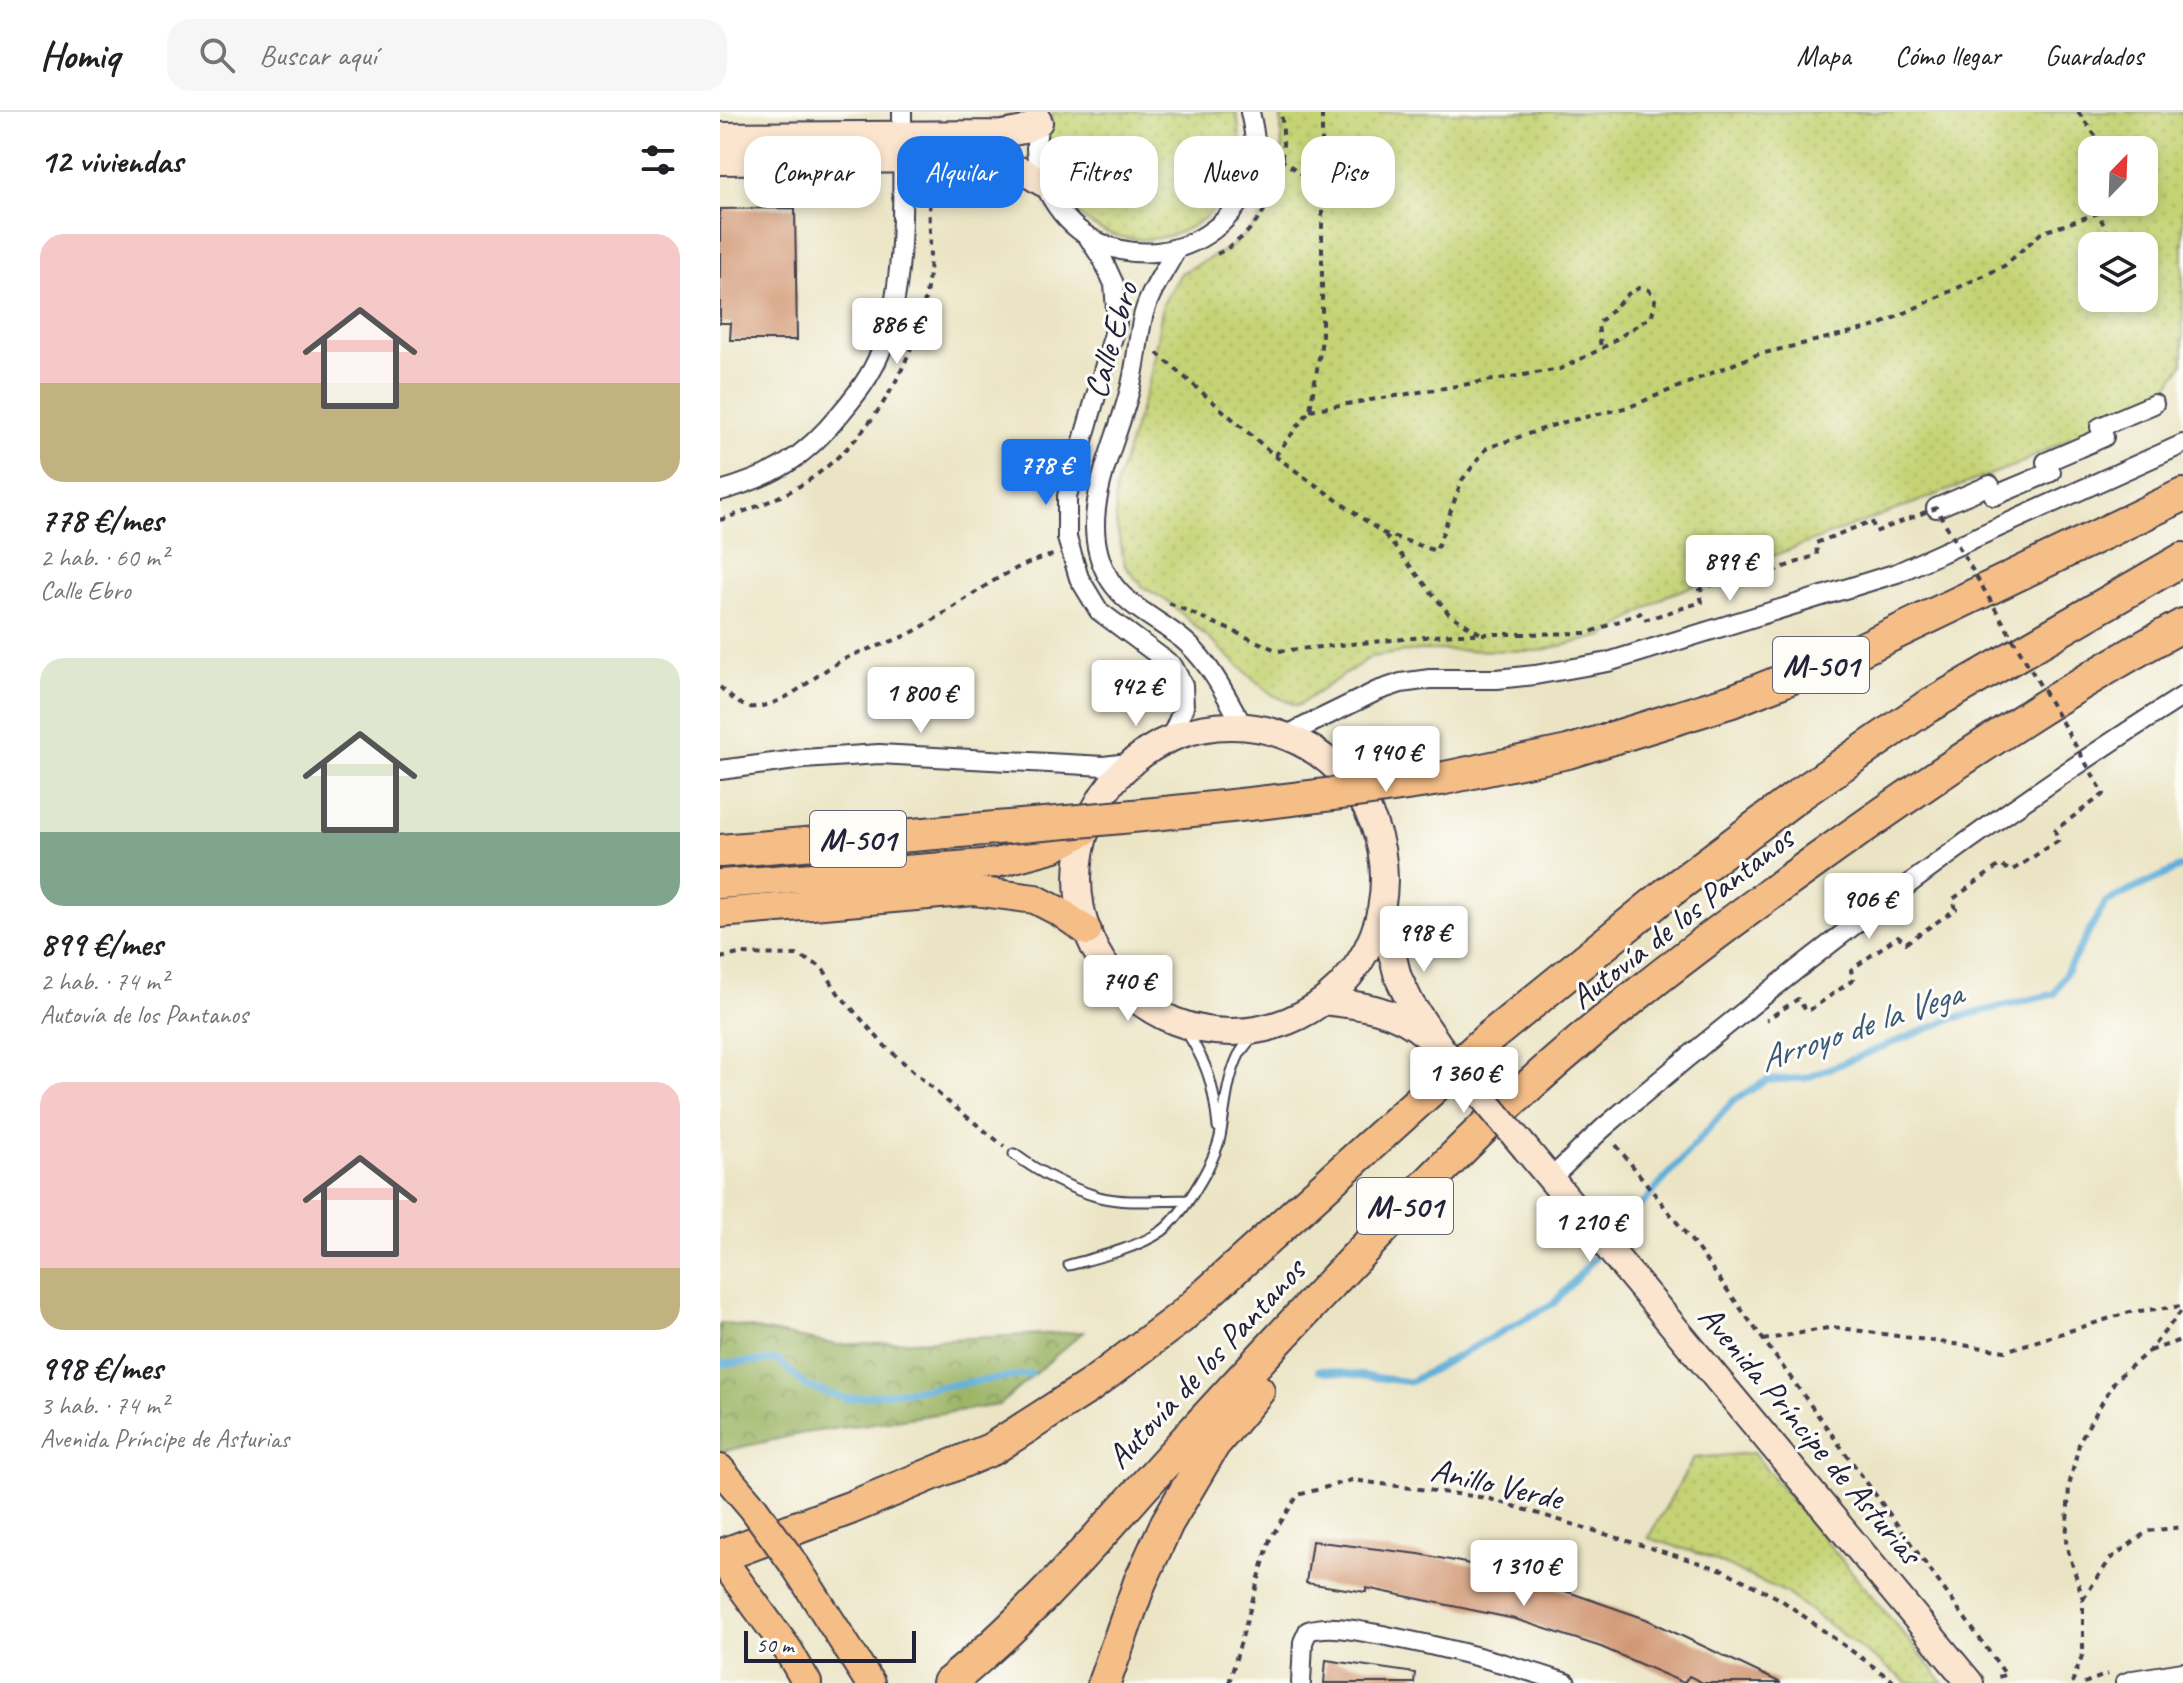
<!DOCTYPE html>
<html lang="es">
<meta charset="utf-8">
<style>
:root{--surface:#fff;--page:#f6f6f6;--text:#202124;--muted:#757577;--line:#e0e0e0;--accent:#1a73e8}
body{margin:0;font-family:Caveat,sans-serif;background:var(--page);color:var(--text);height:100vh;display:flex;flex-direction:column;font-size:30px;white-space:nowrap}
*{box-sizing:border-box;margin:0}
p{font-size:26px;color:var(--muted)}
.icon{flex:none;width:44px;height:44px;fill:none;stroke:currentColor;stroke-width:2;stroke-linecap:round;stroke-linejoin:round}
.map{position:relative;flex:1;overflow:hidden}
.side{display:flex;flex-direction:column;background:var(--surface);width:720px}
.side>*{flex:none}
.banner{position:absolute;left:24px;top:24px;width:760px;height:72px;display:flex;gap:16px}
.needle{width:52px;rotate:23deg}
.buttons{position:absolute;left:1358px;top:24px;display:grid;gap:16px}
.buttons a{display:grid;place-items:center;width:80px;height:80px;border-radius:16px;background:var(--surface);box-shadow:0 4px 12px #0003;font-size:40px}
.scale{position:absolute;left:24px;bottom:20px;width:172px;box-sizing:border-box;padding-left:8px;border:4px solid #22223b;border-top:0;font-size:22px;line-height:28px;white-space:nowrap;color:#22223b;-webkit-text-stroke:6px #fdfcf7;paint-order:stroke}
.price{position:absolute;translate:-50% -68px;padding:0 18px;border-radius:8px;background:#fff;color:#222;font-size:26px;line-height:52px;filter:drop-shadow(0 2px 4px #0008)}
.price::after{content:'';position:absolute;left:50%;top:48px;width:24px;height:18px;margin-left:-12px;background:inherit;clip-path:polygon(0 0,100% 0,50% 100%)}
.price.on{background:var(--accent);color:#fff}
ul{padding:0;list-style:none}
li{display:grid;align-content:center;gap:16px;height:424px;padding:0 40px}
li span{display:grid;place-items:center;height:248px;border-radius:24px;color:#555}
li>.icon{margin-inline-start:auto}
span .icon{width:144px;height:144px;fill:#fffc;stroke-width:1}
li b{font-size:34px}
h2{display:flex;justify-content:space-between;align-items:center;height:96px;padding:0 40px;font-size:34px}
.chip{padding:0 28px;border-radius:24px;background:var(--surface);box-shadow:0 4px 12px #0003;font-size:28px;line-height:72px}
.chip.on{background:var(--accent);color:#fff}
header{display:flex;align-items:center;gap:48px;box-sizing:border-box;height:112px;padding:0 40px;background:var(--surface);border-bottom:2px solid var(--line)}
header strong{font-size:38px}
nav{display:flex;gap:44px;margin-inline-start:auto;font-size:28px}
.search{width:560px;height:72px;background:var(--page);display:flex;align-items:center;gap:20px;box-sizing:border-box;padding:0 28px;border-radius:24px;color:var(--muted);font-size:30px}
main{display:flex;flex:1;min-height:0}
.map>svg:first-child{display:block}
.grass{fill:url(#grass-dots);stroke:#747a58;stroke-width:2;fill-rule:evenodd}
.forest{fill:url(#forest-crowns);stroke:#5f6c50;stroke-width:2}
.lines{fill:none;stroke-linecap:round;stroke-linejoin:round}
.stream{stroke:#5eadd8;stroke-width:7}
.building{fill:#d29875}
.lane-casing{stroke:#403f50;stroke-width:13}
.street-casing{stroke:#403f50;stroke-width:22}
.secondary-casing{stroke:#403f50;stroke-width:30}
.primary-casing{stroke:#403f50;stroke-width:32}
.highway-casing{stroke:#403f50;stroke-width:36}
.path{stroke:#403f50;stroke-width:4;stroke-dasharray:6 6;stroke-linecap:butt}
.lane{stroke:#fff;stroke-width:9}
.street{stroke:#fff;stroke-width:18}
.secondary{stroke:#fbe5cf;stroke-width:26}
.primary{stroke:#f6be87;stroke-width:28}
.highway{stroke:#f6be87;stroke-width:32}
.secondary-bridge-casing{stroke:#403f50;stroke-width:30;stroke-linecap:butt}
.primary-bridge-casing{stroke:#403f50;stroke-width:32;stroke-linecap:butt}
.highway-bridge-casing{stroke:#403f50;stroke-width:36;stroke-linecap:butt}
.path-bridge{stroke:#403f50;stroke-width:4;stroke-dasharray:6 6;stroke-linecap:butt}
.secondary-bridge{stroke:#fbe5cf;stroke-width:26}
.primary-bridge{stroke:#f6be87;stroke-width:28}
.highway-bridge{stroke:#f6be87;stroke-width:32}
.labels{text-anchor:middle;stroke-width:6;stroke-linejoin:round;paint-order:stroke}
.shield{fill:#fdfcf7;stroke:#646373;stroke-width:2}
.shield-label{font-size:32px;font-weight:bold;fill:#22223b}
.street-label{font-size:34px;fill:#22223b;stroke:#fdfcf7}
.water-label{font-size:36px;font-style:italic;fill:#3a5a7a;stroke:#fdfcf7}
</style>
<header>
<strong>Homiq</strong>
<div class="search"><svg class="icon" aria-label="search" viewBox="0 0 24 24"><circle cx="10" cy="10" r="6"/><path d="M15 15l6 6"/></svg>Buscar aquí</div>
<nav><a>Mapa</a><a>Cómo llegar</a><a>Guardados</a></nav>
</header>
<main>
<section class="side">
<h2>12 viviendas<svg class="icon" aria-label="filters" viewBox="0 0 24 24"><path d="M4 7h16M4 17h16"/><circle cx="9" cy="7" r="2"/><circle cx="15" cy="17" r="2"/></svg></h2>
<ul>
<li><span style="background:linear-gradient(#f6c9c9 60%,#c2b280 0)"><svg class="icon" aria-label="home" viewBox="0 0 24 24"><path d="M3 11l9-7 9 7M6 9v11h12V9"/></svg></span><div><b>778 €/mes</b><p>2 hab. · 60 m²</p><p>Calle Ebro</p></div></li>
<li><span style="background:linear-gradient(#dfe7d0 70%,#7fa58c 0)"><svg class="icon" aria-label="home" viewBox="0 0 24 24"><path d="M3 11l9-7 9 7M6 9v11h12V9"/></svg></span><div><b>899 €/mes</b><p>2 hab. · 74 m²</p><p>Autovía de los Pantanos</p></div></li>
<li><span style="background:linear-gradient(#f6c9c9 75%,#c2b280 0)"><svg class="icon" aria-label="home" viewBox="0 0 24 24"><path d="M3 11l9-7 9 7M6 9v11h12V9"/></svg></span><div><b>998 €/mes</b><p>3 hab. · 74 m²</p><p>Avenida Príncipe de Asturias</p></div></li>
</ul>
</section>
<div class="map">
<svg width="1463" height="1571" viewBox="0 0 1463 1571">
<defs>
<pattern id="grass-dots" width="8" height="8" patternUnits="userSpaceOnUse" patternTransform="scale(2)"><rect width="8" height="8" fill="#c5d375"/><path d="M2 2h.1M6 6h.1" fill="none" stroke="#a9b566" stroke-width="1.8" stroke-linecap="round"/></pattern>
<pattern id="forest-crowns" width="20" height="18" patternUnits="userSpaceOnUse" patternTransform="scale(2)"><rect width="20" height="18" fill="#9cb566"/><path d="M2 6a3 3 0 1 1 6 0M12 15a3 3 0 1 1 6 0" fill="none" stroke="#7f9355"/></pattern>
</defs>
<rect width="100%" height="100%" fill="#fdfcf7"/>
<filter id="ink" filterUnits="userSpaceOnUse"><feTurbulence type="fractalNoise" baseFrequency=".0125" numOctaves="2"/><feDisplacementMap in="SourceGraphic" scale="16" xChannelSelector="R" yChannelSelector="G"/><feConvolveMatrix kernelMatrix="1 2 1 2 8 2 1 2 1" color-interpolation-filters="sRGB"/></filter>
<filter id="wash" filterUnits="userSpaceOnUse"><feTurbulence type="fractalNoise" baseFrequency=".006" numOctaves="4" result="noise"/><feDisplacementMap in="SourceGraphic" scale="32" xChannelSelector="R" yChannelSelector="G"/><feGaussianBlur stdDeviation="1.8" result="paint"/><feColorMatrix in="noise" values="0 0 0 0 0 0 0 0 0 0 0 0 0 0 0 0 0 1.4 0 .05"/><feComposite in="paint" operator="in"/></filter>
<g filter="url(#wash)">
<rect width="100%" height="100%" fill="#ebe4c4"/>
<path class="grass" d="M333 0H516C547 126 384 174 338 72 327 49 325 24 333 0Z
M561 0H1463V252L1444 280 1301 351 946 484 884 524 818 539 700 538 651 545 577 594 553 583 533 567 450 491 423 475 405 454 396 411 395 377 430 266 443 192 461 161 511 135 537 111 562 47ZM1372 38H1424V90H1372ZM1372 134H1424V186H1372Z
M1033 1341 1224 1571H1188L1065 1480 983 1443 928 1426 974 1346Z"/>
<path class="forest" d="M3 1211 118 1233 363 1220 279 1293 84 1321 0 1340V1213Z"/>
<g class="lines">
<path class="stream" d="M891 1128 1013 989 1047 968 1086 966 1234 906 1334 882 1386 790 1463 754
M0 1252 58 1248 86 1274 127 1287 311 1262
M599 1258 690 1270 834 1191 882 1138"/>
</g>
<g id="blocks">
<path class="building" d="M75 96 77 228H10L11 211H0V97Z
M592 1429 699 1442 745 1451 825 1472 926 1507 1061 1571H983L969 1564 964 1571 881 1535 795 1507 646 1476V1480L586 1471Z
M606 1548 695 1561 694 1571H604Z"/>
</g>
</g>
<g filter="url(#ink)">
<use href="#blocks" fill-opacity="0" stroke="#403f50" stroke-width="2"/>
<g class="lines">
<g class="lane-casing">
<path id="lane" d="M461 911C487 951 493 968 498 1015
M294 1042C320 1061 348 1076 379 1085 406 1092 439 1088 467 1088
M349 1153C379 1145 417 1136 442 1119 463 1103 494 1051 500 1025 505 999 506 972 517 947 521 936 532 927 539 917"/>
</g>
<g class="street-casing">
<path id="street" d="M320 4C319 14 316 25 316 35 316 53 323 71 332 87 380 168 499 154 531 66 539 45 535 22 530 0
M368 125 383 148 394 172 397 211 347 384V426L359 466 379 499 453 554 463 573 464 595 451 625
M456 138C444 161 427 183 422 209 417 233 416 257 409 281 394 340 353 409 390 468 409 498 444 509 469 533 493 556 507 586 523 614
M0 379C54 364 84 346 120 302 136 283 151 264 160 241 188 175 182 72 182 0
M1216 396 1270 373 1274 384 1331 360 1326 350 1384 325 1380 315 1434 292
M565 624 657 579 681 571 710 567H777L815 563 888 550 1177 461 1463 332
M0 658 83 647 159 642 384 654 408 651
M831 1066C850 1049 868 1029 888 1012 1070 857 1261 711 1463 584
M581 1571 583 1530 588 1519C611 1511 643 1520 667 1524 728 1536 787 1551 846 1571
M1405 1571 1413 1568 1463 1560"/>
</g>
<g class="secondary-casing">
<path id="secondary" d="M0 24 282 22 304 18 319 10
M0 49 220 47 286 54 305 60 323 71
M358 767a153 153 0 1 1 306 0a153 153 0 1 1-306 0Z
M661 798 678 865 691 892 721 936
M603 889C642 893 678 898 707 924
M806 1037 1250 1571"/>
</g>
<g class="primary-casing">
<path id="primary" d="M0 772 276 751 335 735 365 719
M0 801 254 779 315 787 340 800 367 819
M0 1357 34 1397
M0 1445 68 1538 87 1571
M76 1455 150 1571"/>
</g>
<g class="highway-casing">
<path id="highway" d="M720 667 848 640 1012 589 1140 538 1463 383
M0 739 276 716
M0 1444 130 1396 272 1337 370 1274 460 1206 765 929 945 783 1080 682 1205 596 1463 447
M229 1571C312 1504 381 1421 453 1342 543 1243 634 1145 729 1050 840 937 968 840 1097 748 1214 664 1336 582 1463 513
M384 1571 420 1470 447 1411 493 1333 538 1279"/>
</g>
<path class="path" d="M1358 0 1386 38
M560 47 601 75
M1378 101 1383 90
M497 142C550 115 570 57 561 0
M437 241 555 344 663 421 716 439 742 368 767 336 840 311 909 295 1036 243 1157 214 1284 154 1321 121 1378 101 1394 134
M590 298 840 257 881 237 932 204 935 188 929 178 919 176 908 182 878 212 881 237
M555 344 590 298 602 228V0
M0 408C35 396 75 381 104 357 161 311 198 242 208 170 212 138 209 104 209 72
M665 423 729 502 761 522
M449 491 558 539 735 522H800
M0 575C10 584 21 597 36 595 70 591 92 564 121 549 142 537 167 533 189 522 238 497 279 456 333 443
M0 846 19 842 77 843 102 855 118 881 165 934 222 985 284 1034
M896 1033 974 1132 1286 1563 1273 1566
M1043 1228 1113 1215 1285 1239 1410 1200 1463 1194
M1430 1239 1463 1227
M1363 1487 1391 1446 1428 1419 1463 1415
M509 1571 550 1427 578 1383 632 1368 767 1386 1003 1458 1060 1487 1176 1571
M1352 1571 1363 1541V1487L1346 1432 1349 1374 1360 1328 1396 1267 1428 1240 1463 1197
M1364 1571 1388 1562"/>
<use href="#lane" class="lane"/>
<use href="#street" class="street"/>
<use href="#secondary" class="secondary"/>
<use href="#primary" class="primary"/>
<use href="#highway" class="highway"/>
<g class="secondary-bridge-casing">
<path id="secondary-bridge" d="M721 936 806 1037"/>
</g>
<g class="primary-bridge-casing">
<path id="primary-bridge" d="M34 1397 76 1455"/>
</g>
<g class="highway-bridge-casing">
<path id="highway-bridge" d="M276 716C425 704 572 690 720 667"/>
</g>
<path class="path-bridge" d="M800 522 868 521 920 501 924 508 982 490 979 478 1035 456 1039 464 1097 443 1096 431 1152 409 1155 420 1216 396 1384 682 1335 718 1338 729 1291 759 1280 753 1233 787 1236 797 1186 831 1178 824 1131 858 1133 868 1087 900 1078 887 1046 908"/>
<use href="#secondary-bridge" class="secondary-bridge"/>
<use href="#primary-bridge" class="primary-bridge"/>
<use href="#highway-bridge" class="highway-bridge"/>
</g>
</g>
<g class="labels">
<g class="shield">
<rect x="1053" y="525" width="96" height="56" rx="6"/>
<rect x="90" y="699" width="96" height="56" rx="6"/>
<rect x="637" y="1066" width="96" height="56" rx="6"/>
</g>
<g class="shield-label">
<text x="1101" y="564">M-501</text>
<text x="138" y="738">M-501</text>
<text x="685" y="1105">M-501</text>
</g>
<g class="street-label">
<text transform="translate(390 228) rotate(-74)" y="12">Calle Ebro</text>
<text transform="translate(961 805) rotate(-38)" y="12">Autovía de los Pantanos</text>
<text transform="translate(485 1251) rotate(-47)" y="12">Autovía de los Pantanos</text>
<text transform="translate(1091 1322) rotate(50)" y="12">Avenida Príncipe de Asturias</text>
<text transform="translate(777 1371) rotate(13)" y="12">Anillo Verde</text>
</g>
<g class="water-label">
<text transform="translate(1140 913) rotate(-19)" y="13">Arroyo de la Vega</text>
</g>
</g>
</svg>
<div class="buttons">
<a><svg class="needle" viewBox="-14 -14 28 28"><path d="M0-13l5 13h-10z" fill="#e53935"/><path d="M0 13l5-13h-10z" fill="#757577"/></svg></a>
<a><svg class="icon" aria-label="layers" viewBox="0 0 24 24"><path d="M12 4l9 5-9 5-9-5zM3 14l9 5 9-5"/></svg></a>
</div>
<div class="scale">50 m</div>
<b class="price" style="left:177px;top:254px">886 €</b>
<b class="price on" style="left:326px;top:395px">778 €</b>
<b class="price" style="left:1010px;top:491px">899 €</b>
<b class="price" style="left:416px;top:616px">942 €</b>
<b class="price" style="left:201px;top:623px">1 800 €</b>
<b class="price" style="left:666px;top:682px">1 940 €</b>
<b class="price" style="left:1149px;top:829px">906 €</b>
<b class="price" style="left:704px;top:862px">998 €</b>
<b class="price" style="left:408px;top:911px">740 €</b>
<b class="price" style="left:744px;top:1003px">1 360 €</b>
<b class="price" style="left:870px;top:1152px">1 210 €</b>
<b class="price" style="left:804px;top:1496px">1 310 €</b>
<div class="banner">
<a class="chip">Comprar</a>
<a class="chip on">Alquilar</a>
<a class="chip">Filtros</a>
<a class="chip">Nuevo</a>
<a class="chip">Piso</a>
</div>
</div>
</main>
